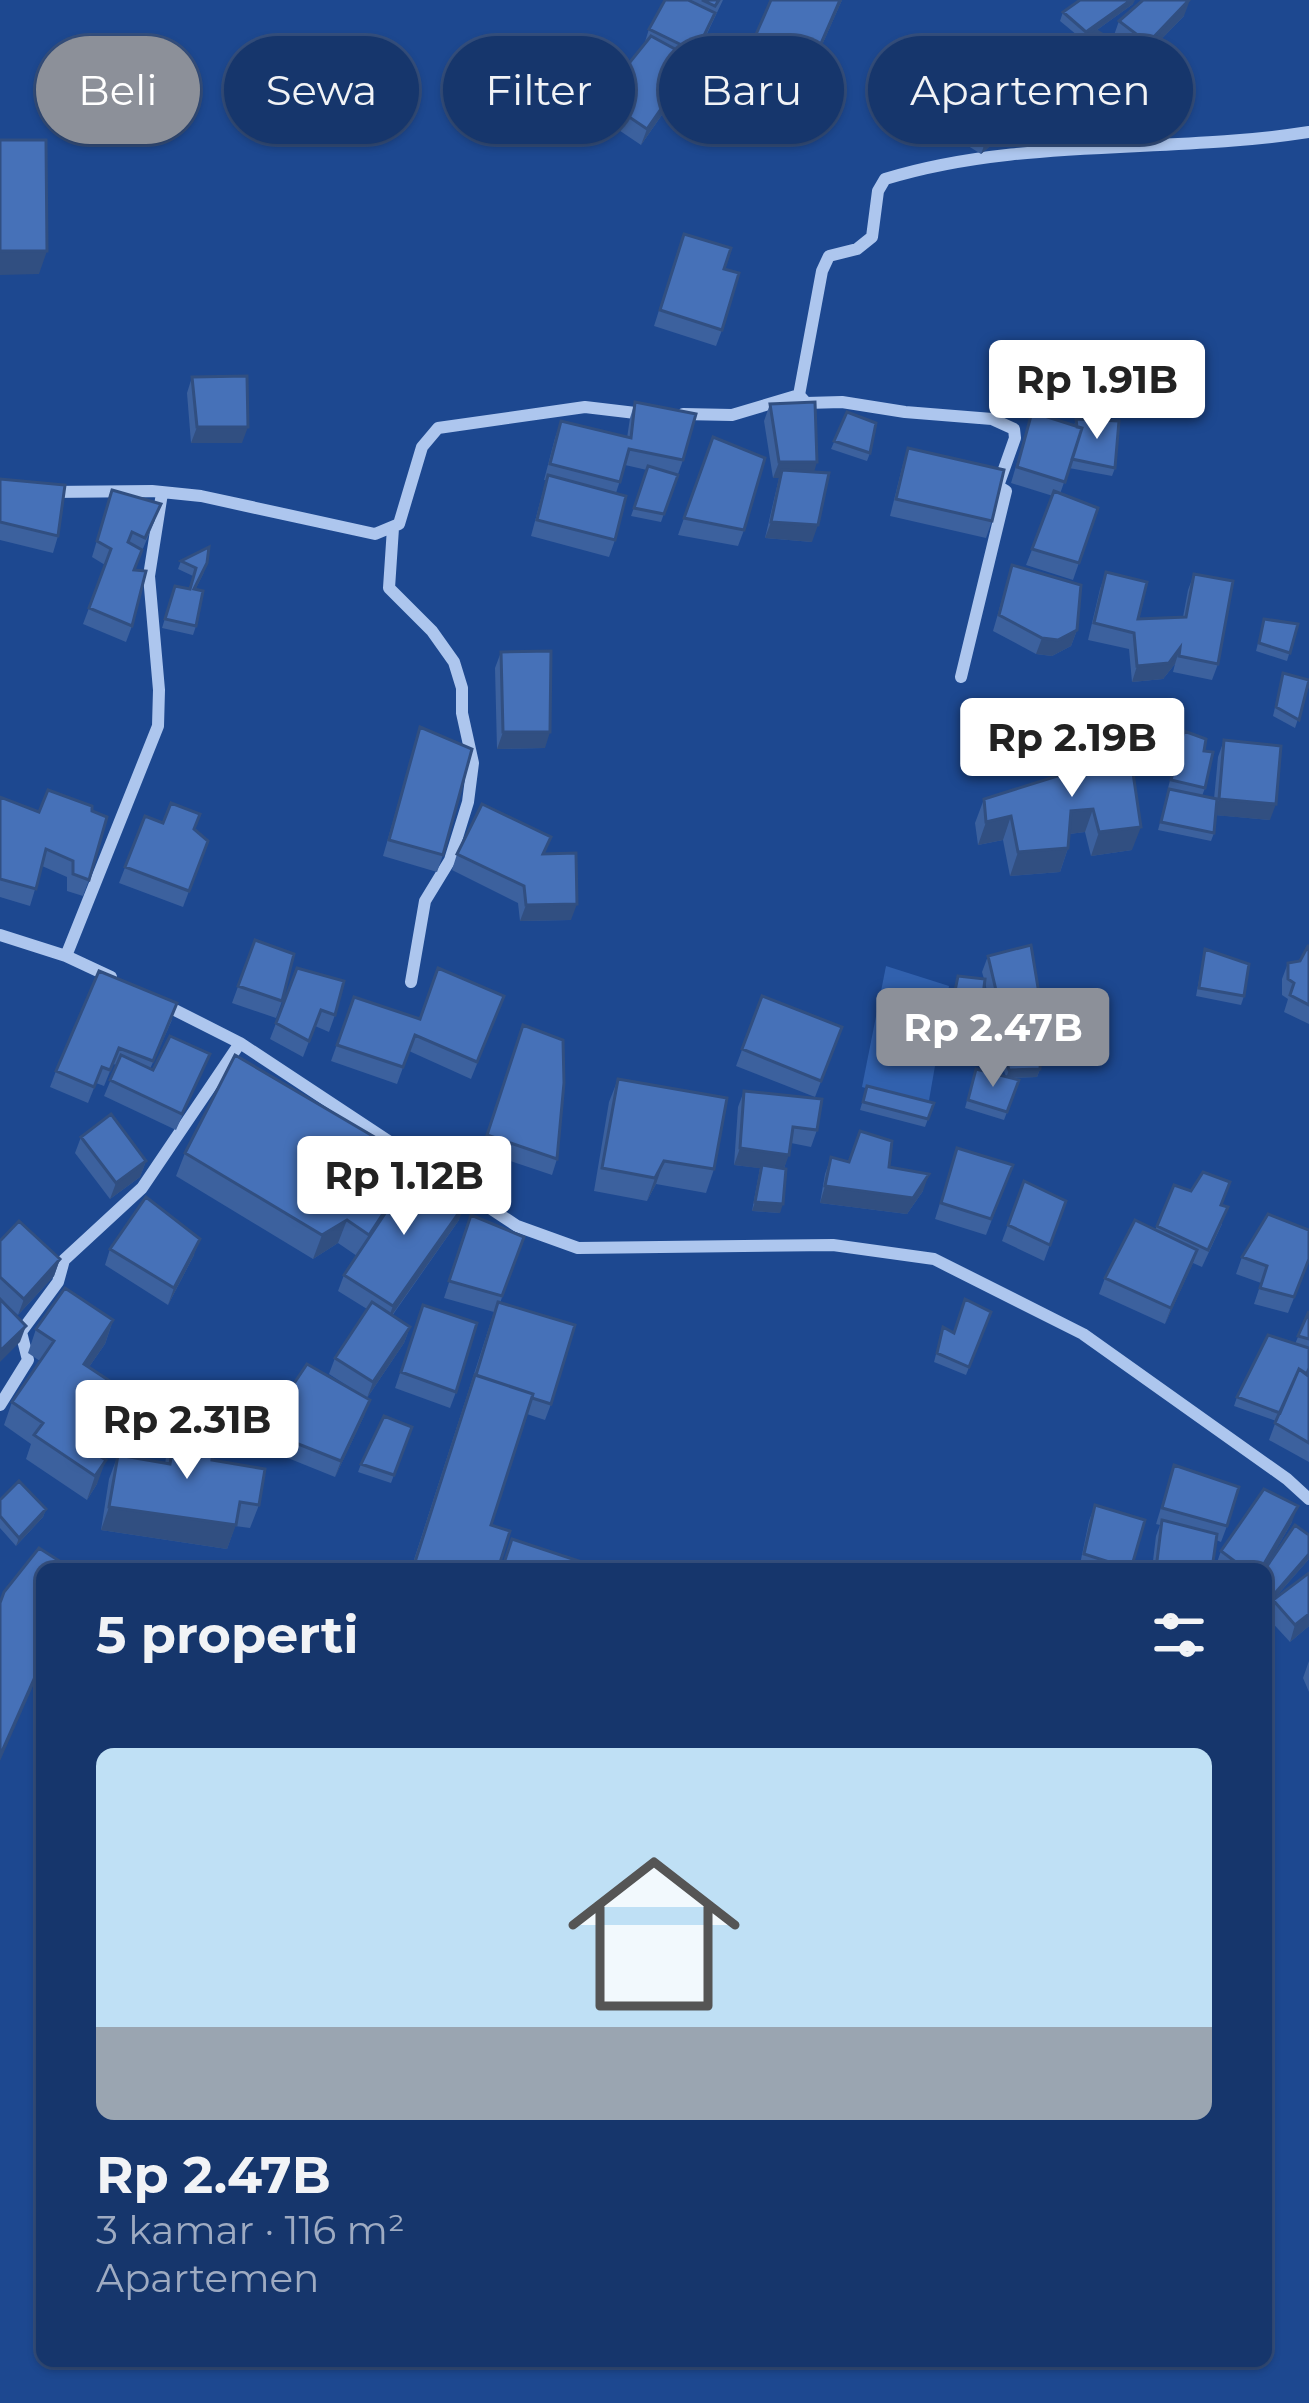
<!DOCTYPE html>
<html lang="id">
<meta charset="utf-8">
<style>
:root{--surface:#16366c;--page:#234174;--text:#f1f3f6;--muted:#9eabc2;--line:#35507f;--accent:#8c9099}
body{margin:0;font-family:Montserrat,sans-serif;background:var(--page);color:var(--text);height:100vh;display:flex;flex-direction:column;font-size:45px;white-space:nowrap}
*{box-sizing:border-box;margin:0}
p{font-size:39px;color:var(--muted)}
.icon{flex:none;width:66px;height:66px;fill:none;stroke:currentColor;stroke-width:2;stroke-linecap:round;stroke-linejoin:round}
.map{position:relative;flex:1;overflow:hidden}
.panel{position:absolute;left:36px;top:1563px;width:1236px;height:804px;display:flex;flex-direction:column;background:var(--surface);border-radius:18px;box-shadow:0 3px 9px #0004,0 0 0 3px var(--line)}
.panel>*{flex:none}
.banner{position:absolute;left:36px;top:36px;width:1239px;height:108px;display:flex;gap:24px}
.price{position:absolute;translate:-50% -102px;padding:0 27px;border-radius:12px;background:#fff;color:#222;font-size:39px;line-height:78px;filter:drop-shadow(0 3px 6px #0008)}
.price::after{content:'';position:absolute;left:50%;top:72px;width:36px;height:27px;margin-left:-18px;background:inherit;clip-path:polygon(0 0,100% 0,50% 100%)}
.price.on{background:var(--accent);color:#fff}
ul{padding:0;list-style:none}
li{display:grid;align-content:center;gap:24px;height:636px;padding:0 60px}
li span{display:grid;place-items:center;height:372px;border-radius:18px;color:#555}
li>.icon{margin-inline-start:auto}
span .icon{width:216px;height:216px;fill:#fffc;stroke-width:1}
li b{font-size:51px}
h2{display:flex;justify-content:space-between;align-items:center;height:144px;padding:0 60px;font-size:51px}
.pill{padding:0 42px;border-radius:54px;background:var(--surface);box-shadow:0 3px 9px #0004,0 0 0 3px var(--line);font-size:42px;line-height:108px}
.pill.on{background:var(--accent);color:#fff}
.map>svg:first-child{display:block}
.green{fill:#3161ae}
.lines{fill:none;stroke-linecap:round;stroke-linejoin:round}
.street{stroke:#adc6ee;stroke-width:12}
.wall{fill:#3c619e}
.shaded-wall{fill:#314f81}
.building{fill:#4671b8;stroke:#314f81;stroke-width:3}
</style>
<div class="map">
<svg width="1309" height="2403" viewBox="0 0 1309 2403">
<rect width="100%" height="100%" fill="#1d4890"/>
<path class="green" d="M886 966 949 986 928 1106 862 1087Z"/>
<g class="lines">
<path class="street" d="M683 414 732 415 799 395
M50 492 152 491 201 496 375 534 399 524 422 447 438 428 585 407 644 414
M393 528 389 588 432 631 454 662 462 688V713L473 763 468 802 450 860 425 901 411 982
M961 677 1006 491 998 486 1015 438 1014 429 992 419 905 412 842 402 806 403 799 395 822 271 829 256 857 249 872 237 878 191 885 179C1022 137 1169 154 1309 132
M0 935 66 956 111 977
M66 956 158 726 159 690 149 576 162 493
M161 1003 240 1043 517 1226 578 1248 833 1245 934 1259 1083 1334 1287 1479 1309 1499
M0 1405 28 1360 21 1332 58 1282 64 1260 142 1188 240 1043"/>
</g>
<path class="wall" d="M665 0H723L695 59 689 76 641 145 595 114 601 98 644 45 649 29Z
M842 0 803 88 745 63 754 39Z
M1133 4 1083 40 1060 21 1063 12Z
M1184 16 1142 59 1113 38 1119 21Z
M1117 43 1111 60 1096 71 1084 127 1078 143 1064 142 1060 108 1071 62 1077 46Z
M1024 49 1067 62 1036 146 1005 133 981 154 938 127 941 119 1000 120Z
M678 250 724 269 722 330 716 346 654 326Z
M192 377 242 443H191L187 393Z
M635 402 683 460 661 522 631 516 647 470 625 465 616 493 615 540 609 557 531 536 546 480H544L555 438 561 421 627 438 630 418Z
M770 404 814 472 812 542 765 538 779 478H773L764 421Z
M847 412 870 453 867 461 831 449Z
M1032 412 1074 426 1076 419 1115 468 1112 476 1069 468 1060 494 1098 508 1073 580 1026 565 1053 496 1011 483Z
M713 437 744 530 738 546 678 535Z
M908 448 992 521 986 538 890 516 903 464Z
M0 479 58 536 53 553 0 540Z
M112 490 155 520 134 570 132 626 126 642 83 624 105 565 92 557Z
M181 561 204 572 195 590 196 626 193 635 162 628 175 586 189 589 193 576 178 569Z
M1012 565 1077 630 1071 646 1052 656 1036 654 993 631Z
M1106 572 1138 619 1183 617 1188 590 1194 574 1218 664 1212 680 1173 672 1175 664 1163 679 1132 682 1129 649 1088 640 1100 589Z
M1264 619 1298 624 1287 661 1256 651Z
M501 652 545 748 497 749 495 668Z
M1283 673 1309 686 1295 728 1273 716Z
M420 727 443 855 437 872 383 856Z
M1181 739 1204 751 1205 788 1202 796 1168 788Z
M1224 740 1270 820 1216 815 1214 833 1211 841 1158 830 1169 789 1214 799 1218 757Z
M1089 742 1132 850 1091 856 1085 832 1069 834 1068 848 1060 872 1010 876 1003 840 978 845 975 823 984 799 1080 769Z
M0 797 39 812 89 880 83 896 67 891V877L42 866 30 906 0 897Z
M145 816 163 823 194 830 208 841 183 907 119 883Z
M457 854H545L571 920 520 921 518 903 452 870Z
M255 940 282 1001 276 1018 232 1003Z
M1309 946V1024L1284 1012 1288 999 1282 995V979L1288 963 1300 961Z
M1205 949 1244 996 1241 1005 1196 996Z
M988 956 1036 1028 996 1033 985 982 980 1021 977 1029 947 1024 958 976 984 979 982 972Z
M297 968 335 1015 329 1032 315 1026 303 1057 270 1039Z
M504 996 471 1079 409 1051 397 1084 331 1061 354 997 420 1019Z
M762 996 842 1027 815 1097 736 1066Z
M172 1020 150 1069 153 1070 210 1054 176 1130 104 1096 117 1065 113 1064 104 1086 96 1083 88 1103 50 1087 56 1071Z
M523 1025 557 1159 552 1175 481 1151Z
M990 1033 1040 1069 1037 1077 1011 1078 1019 1080 1004 1120 965 1108 973 1078 1006 1077 1003 1068 982 1066Z
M618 1079 714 1169 706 1193 656 1184 647 1201 594 1191 609 1102Z
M867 1086 934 1103 925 1127 860 1110Z
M744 1091 817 1130 811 1147 791 1143 784 1169 780 1213 752 1211 760 1168 734 1165 738 1107Z
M81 1137 146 1161 140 1177 110 1199 75 1153Z
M957 1148 1013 1165 986 1235 935 1219Z
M185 1153 414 1170 459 1220 392 1316 410 1327 404 1343 367 1398 364 1416 335 1477 258 1446 263 1430 357 1392 329 1374 335 1358 367 1309 338 1291 344 1275 357 1256 338 1243 313 1259 176 1176Z
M831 1157 849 1162 889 1167 923 1191 907 1214 820 1203 825 1174Z
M1024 1181 1066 1201 1044 1261 1002 1241Z
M1174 1185 1221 1205 1222 1224 1202 1267 1193 1263 1165 1324 1099 1294 1105 1278 1155 1230Z
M471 1215 524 1237 500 1303 551 1404 545 1420 527 1414 491 1525 498 1569H411L494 1312 444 1298Z
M0 1241 60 1259 54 1276 18 1315 0 1299Z
M110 1249 194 1255 168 1305 105 1265Z
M1242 1257 1309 1260 1288 1313 1254 1304 1261 1283 1236 1274Z
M423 1305 456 1392 450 1408 395 1388Z
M1309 1311V1462L1269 1440 1276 1421 1234 1406 1237 1397 1295 1344Z
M991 1312 966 1375 934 1362 943 1327 954 1333Z
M113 1320 105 1344 89 1367 134 1397 125 1421 101 1457 97 1484 87 1500 26 1459 31 1444 4 1425 12 1402 40 1361 28 1353 36 1329Z
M176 1427 259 1505 250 1528 235 1526 227 1549 101 1530 109 1479 118 1455 165 1464 167 1451Z
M412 1427 391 1483 358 1472 361 1464Z
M1174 1465 1227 1526 1221 1542 1216 1540 1212 1569H1152L1156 1536 1160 1525 1156 1524Z
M0 1500 46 1509 43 1517 16 1546 0 1528Z
M1095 1505 1131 1569H1079L1089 1521Z
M1292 1522 1265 1568 1309 1559 1273 1600 1309 1626 1290 1642 1267 1617 1273 1601 1268 1606 1266 1605V1569L1215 1568 1221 1551Z
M1309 1661V1692L1303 1678Z"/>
<path class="shaded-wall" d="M840 0H842L803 88 812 64Z
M1131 0H1135L1133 4 1083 40 1086 32Z
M1190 0 1184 16 1142 59 1148 43Z
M715 13 693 63 695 60 689 76 641 145 647 129 691 65Z
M1117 43 1111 60 1093 73 1099 56Z
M1097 115 1136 118 1133 126 1094 124Z
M1070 126 1084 127 1078 143 1064 142Z
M1007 127 1004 135 981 154 984 146Z
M0 251H47L39 274 0 275Z
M197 427H248L242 443H191Z
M779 462H817L812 479 782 470 779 478H773Z
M771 522 818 525 812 542 765 538Z
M1077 630 1071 646 1052 656 1036 654 1042 638Z
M1180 648 1175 664 1163 679 1132 682 1137 666Z
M503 732H550L545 748 497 749Z
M1219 799 1276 804 1270 820 1213 815Z
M1093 809 1085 832 1062 835 1071 811Z
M1011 816 1003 840 978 845 986 822Z
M1141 827 1132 850 1091 856 1099 832Z
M1068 848 1060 872 1010 876 1018 852Z
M577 904 571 920 520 921 526 905Z
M1042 1012 1036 1028 996 1033 1002 1016Z
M985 1058 1006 1060 1003 1068 982 1066Z
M1040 1069 1037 1077 1006 1078 1009 1070Z
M740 1148 789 1155 783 1171 734 1165Z
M146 1161 140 1177 110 1199 116 1183Z
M664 1161 656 1184 647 1201 655 1178Z
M929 1174 923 1191 907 1214 820 1203 825 1186Z
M755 1202 783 1204 780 1213 752 1211Z
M465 1204 459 1220 387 1322 393 1306Z
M347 1220 338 1243 313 1259 322 1235Z
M200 1239 194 1255 168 1305 174 1288Z
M1197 1250 1192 1266 1165 1324 1171 1308Z
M60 1259 54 1276 18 1315 24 1299Z
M113 1320 105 1344 75 1387 84 1364Z
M26 1326 20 1342 0 1362V1351Z
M410 1327 404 1343 367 1398 373 1382Z
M134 1397 125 1421 90 1473 96 1454Z
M370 1400 364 1416 335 1477 341 1461Z
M106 1460 97 1484 87 1500 95 1476Z
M1298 1506 1292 1522 1265 1569H1261Z
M109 1507 236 1525 227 1549 101 1530Z
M46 1509 43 1517 16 1546 19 1538Z
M1309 1554V1559L1268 1606 1271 1598Z
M1309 1614V1626L1290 1642 1295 1625Z
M42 1661V1666L0 1761V1756Z"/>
<path class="building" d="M665 0H688L715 13 696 52 649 29Z
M702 0H719L715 6Z
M771 0H840L812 64 754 39Z
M1080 0H1131L1086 32 1063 12Z
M1143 0H1189L1148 43 1119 21Z
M1097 31 1117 43 1099 56 1084 127 1070 126 1066 92 1077 46Z
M651 36 695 60 647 129 601 98Z
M1024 49 1067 62 1042 130 1003 113Z
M1108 65 1140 67 1136 118 1097 115Z
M967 91 1007 127 984 146 941 119Z
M0 140H46L47 251H0Z
M684 234 731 248 724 269 739 273 722 330 660 310Z
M247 376 248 427H197L192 377Z
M635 402 696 414 683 460 629 449 620 482 550 464 561 421 631 438Z
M815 402 817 462H779L770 404Z
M847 412 876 423 870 453 834 441Z
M1032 412 1082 428 1065 482 1017 467Z
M1076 419 1119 421 1115 468 1072 459 1082 428 1077 427Z
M713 437 765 458 744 530 684 518Z
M908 448 1004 470 992 521 896 499Z
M648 466 678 475 664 514 634 508Z
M782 470 829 473 818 525 771 522Z
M548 475 626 496 615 540 537 520Z
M0 479 65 485 58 536 0 522Z
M112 490 161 504 145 538 132 532 128 542 142 550 134 570 146 571 132 626 89 608 111 549 97 541Z
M1054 491 1098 508 1079 563 1032 549Z
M209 547 207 563 194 589 203 591 196 626 165 619 175 586 190 589 196 568 181 561Z
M1012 565 1081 585 1077 630 1058 640 1042 638 999 615Z
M1106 572 1147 582 1138 619 1186 617 1194 574 1233 581 1218 664 1179 656 1180 648 1169 663 1137 666 1134 633 1094 623Z
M1264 619 1298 624 1290 653 1259 643Z
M551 651 550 732H503L501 652Z
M1283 673 1309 680 1299 720 1276 707Z
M420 727 472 749 443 855 389 840Z
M1184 731 1206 739 1204 751 1213 752 1205 788 1171 780Z
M1224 740 1281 746 1276 804 1219 799Z
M1089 742 1129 746 1141 827 1099 832 1093 809 1071 811 1068 848 1018 852 1011 816 986 822 984 799 1086 767Z
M1169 789 1217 799 1214 833 1161 822Z
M48 790 92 806V811L107 817 89 880 73 874V861L46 849 36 889 0 879V797L39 812Z
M171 803 200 814 194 829 208 841 189 891 125 867 145 816 163 823Z
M482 804 551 837 543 854 576 853 577 904 526 905 524 886 457 854Z
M255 940 294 954 282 1001 238 986Z
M1031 945 1042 1012 1002 1016 988 956Z
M1308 946H1309V1005L1290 995 1294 983 1288 979V963L1300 961Z
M1205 949 1249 964 1244 996 1199 988Z
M297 968 344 981 335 1015 321 1010 309 1041 276 1023Z
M438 968 504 996 477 1062 415 1035 403 1067 337 1045 354 997 420 1019Z
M99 971 177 1003 153 1061 119 1048 110 1070 102 1067 94 1087 56 1071Z
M958 976 985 979 980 1021 950 1016Z
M762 996 842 1027 821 1081 742 1049Z
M523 1025 563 1040 564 1083 557 1159 487 1135Z
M990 1033 1042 1037 1040 1069 1009 1070 1006 1060 985 1058Z
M170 1036 210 1054 182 1114 110 1080 121 1055 153 1070Z
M235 1055 417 1162 369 1235 347 1220 322 1235 185 1153Z
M976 1069 1019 1080 1007 1112 968 1100Z
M618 1079 727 1098 714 1169 664 1161 655 1178 602 1168Z
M867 1086 934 1103 928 1119 863 1102Z
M744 1091 822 1099 817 1130 793 1127 789 1155 740 1148Z
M111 1114 146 1161 116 1183 81 1137Z
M860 1131 892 1141 889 1167 929 1174 913 1198 825 1186 831 1157 849 1162Z
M957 1148 1013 1165 991 1219 941 1203Z
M762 1165 786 1169 783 1204 755 1202Z
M414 1170 465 1204 393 1306 344 1275Z
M1203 1172 1230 1182 1221 1205 1228 1207 1208 1250 1157 1226 1174 1185 1191 1191Z
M1024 1181 1066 1201 1050 1245 1008 1225Z
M146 1197 200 1239 174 1288 110 1249Z
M1268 1214 1309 1230V1259L1294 1297 1260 1288 1267 1266 1242 1257Z
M471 1215 524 1237 502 1296 449 1281Z
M1135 1220 1197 1250 1171 1308 1105 1278Z
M19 1221 60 1259 24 1299 0 1277V1241Z
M65 1288 113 1320 84 1364 134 1397 96 1454 106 1460 95 1476 34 1435 43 1423 12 1402 54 1341 36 1329Z
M0 1299 26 1326 0 1351Z
M965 1299 991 1312 969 1367 937 1353 943 1327 954 1333Z
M372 1302 410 1327 373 1382 335 1358Z
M498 1302 575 1325 551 1404 532 1398 533 1394 476 1375Z
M423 1305 477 1323 456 1392 401 1372Z
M1309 1311V1339L1298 1336Z
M1268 1335 1309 1348V1368L1307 1374 1299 1369 1280 1413 1237 1397Z
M307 1364 370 1400 341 1461 263 1430Z
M1299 1369 1307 1375 1309 1369V1443L1275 1423Z
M475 1375 533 1394 491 1525 510 1531 498 1569H437L415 1562Z
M384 1416 412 1427 394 1475 361 1464Z
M176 1427 216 1434 212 1460 265 1469 259 1505 240 1502 236 1525 109 1507 118 1455 170 1464Z
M1174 1465 1239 1487 1227 1526 1162 1508Z
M19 1481 46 1509 19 1538 0 1516V1500Z
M1264 1489 1298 1506 1261 1569H1245L1221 1551Z
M1095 1505 1145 1520 1131 1569 1084 1554Z
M1162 1520 1217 1534 1212 1569H1156Z
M1295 1525 1309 1535V1554L1271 1598 1266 1594 1265 1569Z
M512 1539 591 1565 590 1569H502Z
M39 1548 72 1569H42V1661L0 1756V1603L4 1592Z
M1309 1573V1614L1295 1625 1273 1600Z"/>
</svg>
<b class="price" style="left:1097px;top:442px">Rp 1.91B</b>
<b class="price" style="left:1072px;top:800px">Rp 2.19B</b>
<b class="price on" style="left:993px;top:1090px">Rp 2.47B</b>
<b class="price" style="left:404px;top:1238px">Rp 1.12B</b>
<b class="price" style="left:187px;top:1482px">Rp 2.31B</b>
<div class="banner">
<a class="pill on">Beli</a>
<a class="pill">Sewa</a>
<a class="pill">Filter</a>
<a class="pill">Baru</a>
<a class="pill">Apartemen</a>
</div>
<section class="panel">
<h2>5 properti<svg class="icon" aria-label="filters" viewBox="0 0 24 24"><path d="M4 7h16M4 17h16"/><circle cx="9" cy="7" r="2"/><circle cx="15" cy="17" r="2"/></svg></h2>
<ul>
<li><span style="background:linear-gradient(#bfe0f5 75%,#9aa5b1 0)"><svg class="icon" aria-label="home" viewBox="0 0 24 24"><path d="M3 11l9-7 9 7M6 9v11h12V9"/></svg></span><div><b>Rp 2.47B</b><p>3 kamar · 116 m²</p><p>Apartemen</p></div></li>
</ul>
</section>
</div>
